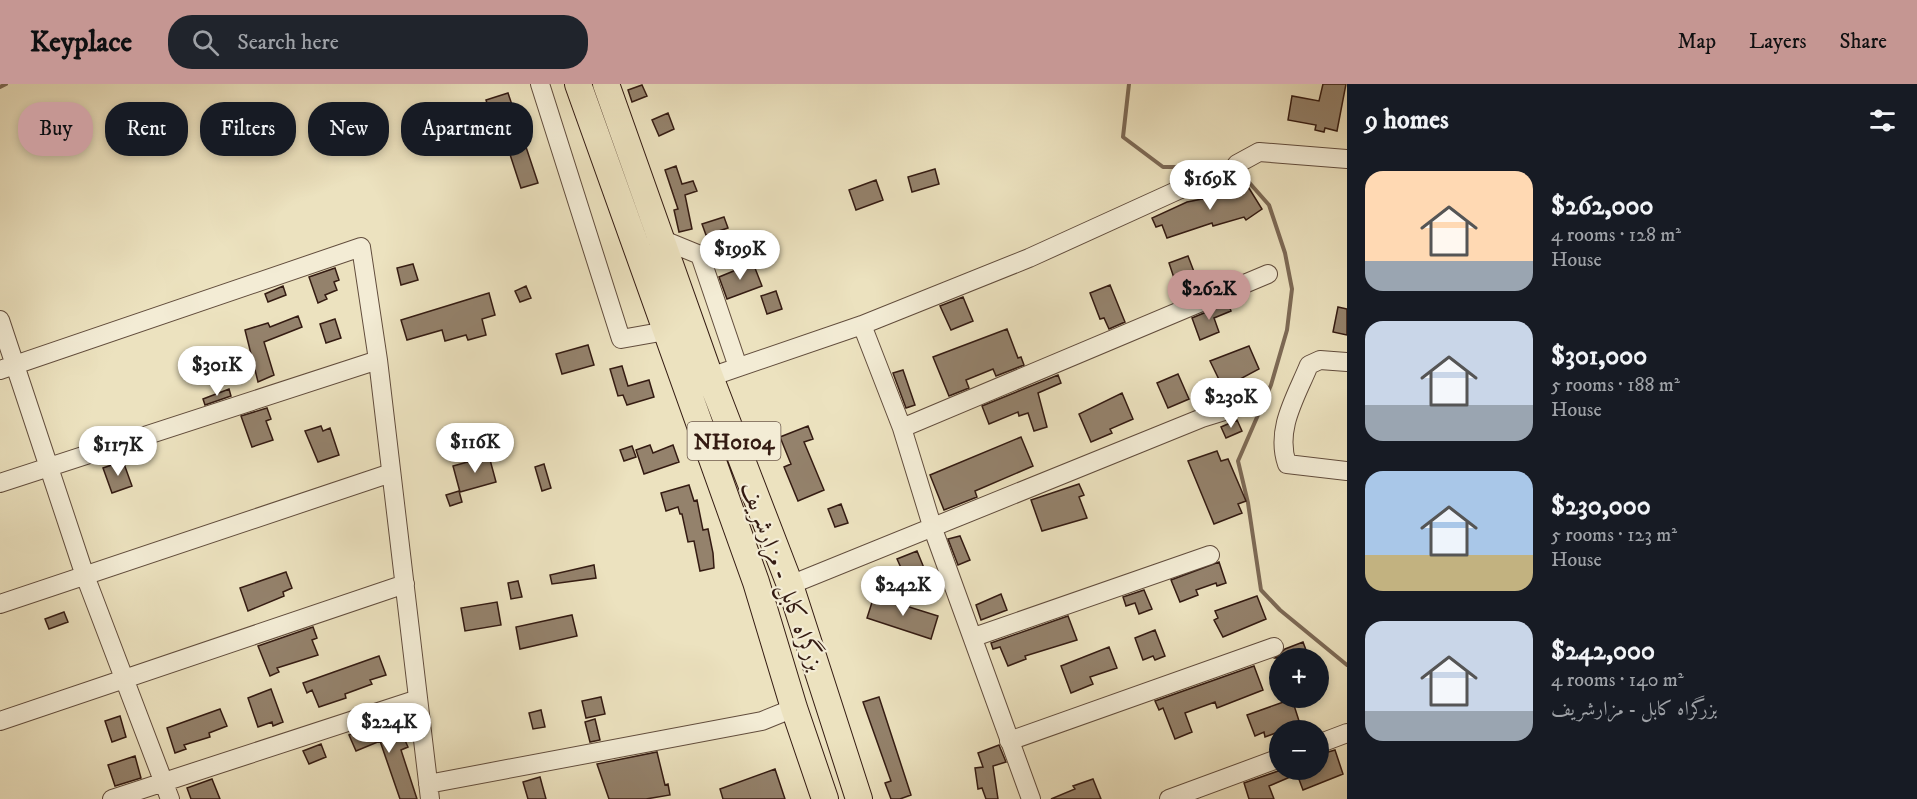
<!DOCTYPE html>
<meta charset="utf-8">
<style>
:root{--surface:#171b24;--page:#20242c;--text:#f1f3f6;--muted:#9ea1a6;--accent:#c59692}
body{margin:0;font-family:"IM FELL DW Pica",Amiri,serif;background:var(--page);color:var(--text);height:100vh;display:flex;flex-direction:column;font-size:22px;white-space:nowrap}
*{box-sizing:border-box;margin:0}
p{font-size:20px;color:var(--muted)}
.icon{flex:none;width:33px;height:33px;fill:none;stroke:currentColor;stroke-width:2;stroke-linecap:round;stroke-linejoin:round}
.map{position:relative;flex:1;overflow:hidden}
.panel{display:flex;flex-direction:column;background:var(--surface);width:570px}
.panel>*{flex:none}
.top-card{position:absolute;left:18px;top:18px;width:570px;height:54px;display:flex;gap:12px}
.tools{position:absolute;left:1269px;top:564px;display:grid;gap:12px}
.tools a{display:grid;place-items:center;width:60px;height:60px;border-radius:50%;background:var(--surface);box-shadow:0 3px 9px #0003;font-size:30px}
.price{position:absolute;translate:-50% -51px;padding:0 14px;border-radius:21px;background:#fff;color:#222;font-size:20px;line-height:39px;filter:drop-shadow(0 2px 3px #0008)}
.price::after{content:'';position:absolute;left:50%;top:36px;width:18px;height:14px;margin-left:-9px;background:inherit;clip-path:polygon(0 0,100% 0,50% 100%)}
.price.active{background:var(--accent);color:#111}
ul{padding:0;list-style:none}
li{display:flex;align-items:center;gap:18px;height:150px;padding:0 18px}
li span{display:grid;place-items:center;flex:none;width:168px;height:120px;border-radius:18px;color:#555}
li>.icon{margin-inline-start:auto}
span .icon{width:72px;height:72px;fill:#fffc;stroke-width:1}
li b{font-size:26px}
h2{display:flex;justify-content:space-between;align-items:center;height:72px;padding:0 18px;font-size:26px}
.chip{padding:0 21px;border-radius:24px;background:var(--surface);box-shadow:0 3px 9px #0003;font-size:21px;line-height:54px}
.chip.active{background:var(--accent);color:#111}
header{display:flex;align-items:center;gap:36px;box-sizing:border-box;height:84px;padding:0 30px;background:var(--accent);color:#111}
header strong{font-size:28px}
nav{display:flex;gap:33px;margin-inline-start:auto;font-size:21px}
.search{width:420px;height:54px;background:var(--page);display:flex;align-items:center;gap:15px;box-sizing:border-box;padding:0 21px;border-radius:24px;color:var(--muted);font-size:22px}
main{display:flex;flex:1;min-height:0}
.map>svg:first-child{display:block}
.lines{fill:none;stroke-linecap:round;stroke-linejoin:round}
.stream{stroke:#7d6a56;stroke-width:4}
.building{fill:#94826c;stroke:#341b12;stroke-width:1.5}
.minor-casing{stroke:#624d3d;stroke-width:20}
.highway-casing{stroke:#341b12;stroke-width:28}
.minor{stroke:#f3ecd5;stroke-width:18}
.highway{stroke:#ece2bf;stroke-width:26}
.labels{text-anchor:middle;stroke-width:4.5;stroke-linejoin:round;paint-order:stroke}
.shield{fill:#f3ecd5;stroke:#6d5a4c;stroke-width:1.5}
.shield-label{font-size:22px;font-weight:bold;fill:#341b12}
.street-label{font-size:24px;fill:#341b12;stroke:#f3ecd5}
</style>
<header>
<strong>Keyplace</strong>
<div class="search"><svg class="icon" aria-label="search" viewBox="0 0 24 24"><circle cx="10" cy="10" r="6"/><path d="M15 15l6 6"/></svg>Search here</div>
<nav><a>Map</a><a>Layers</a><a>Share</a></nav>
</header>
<main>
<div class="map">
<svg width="1347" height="715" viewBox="0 0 1347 715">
<rect width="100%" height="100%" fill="#ece2bf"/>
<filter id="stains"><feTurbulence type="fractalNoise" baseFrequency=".00333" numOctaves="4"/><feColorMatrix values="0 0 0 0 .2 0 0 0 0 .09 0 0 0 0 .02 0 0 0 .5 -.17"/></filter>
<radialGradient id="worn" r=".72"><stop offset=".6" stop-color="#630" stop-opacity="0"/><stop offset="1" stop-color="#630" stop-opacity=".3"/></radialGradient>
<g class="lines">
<path class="stream" d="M1129 0 1123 53 1163 83H1226
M0 3 6 0
M1239 87 1269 121 1285 169 1292 205 1287 246 1271 301 1238 377 1248 419 1261 506 1280 526 1347 581"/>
</g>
<path class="building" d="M1323 0H1346L1337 47 1325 44 1324 48 1315 46 1316 41 1288 36 1292 12 1319 17Z
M642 1 647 12 632 18 628 6Z
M508 9 538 99 521 104 500 40 494 42 486 16Z
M668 29 674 45 659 52 652 36Z
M676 82 682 100 693 97 697 107 685 111 692 145 679 148 674 126 678 125 665 86Z
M935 85 939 100 912 108 908 93Z
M1242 93 1262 125 1246 136 1244 133 1213 142 1212 139 1167 154 1162 141 1156 143 1152 134 1187 118 1212 113 1232 103Z
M876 96 883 116 856 126 849 106Z
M724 133 728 144 706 151 702 140Z
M1188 172 1196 193 1176 200 1169 179Z
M753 179 762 202 727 215 719 193Z
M413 180 418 196 401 201 397 184Z
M335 184 339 196 334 198 337 206 325 211 327 215 318 219 309 193Z
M1110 201 1125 238 1109 245 1104 234 1100 235 1090 209Z
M283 202 286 211 268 218 265 210Z
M526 202 531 214 520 218 515 207Z
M776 207 782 225 767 230 761 212Z
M489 209 495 231 482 235 486 251 468 256 466 251 445 257 442 246 407 256 401 236Z
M963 213 973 237 951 246 940 222Z
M1228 219 1231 227 1214 234 1219 248 1200 256 1192 234Z
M1338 223 1347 225V251L1333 248Z
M298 232 302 243 264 258 274 291 258 298 245 246 268 239 270 243Z
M335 235 341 254 326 259 320 240Z
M1007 245 1018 274 1021 273 1024 281 996 292 993 285 966 296 969 304 949 312 933 273Z
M588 261 594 281 562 290 556 270Z
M1249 262 1259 285 1240 295 1247 309 1228 314 1210 277Z
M622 282 628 302 649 296 654 313 627 321 623 311 618 312 610 285Z
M903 286 915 321 906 324 893 289Z
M1178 290 1189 315 1168 324 1157 299Z
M1058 291 1061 299 1038 309 1047 343 1034 347 1028 329 1019 332 1018 328 989 340 982 322Z
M229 305 231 312 205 321 203 315Z
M1122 309 1133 335 1110 345 1112 349 1091 358 1079 330Z
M267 324 271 335 266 337 273 356 252 363 241 332Z
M1237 336 1242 347 1226 354 1221 343Z
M321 342 323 347 330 344 339 371 318 378 305 347Z
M808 342 813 355 804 358 824 406 798 417 784 383 791 380 780 353Z
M1021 353 1033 382 975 407 977 413 944 426 930 391Z
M650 361 653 369 673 361 679 378 644 390 636 366Z
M632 362 636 373 624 377 620 366Z
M1217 367 1221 377 1228 375 1246 417 1238 420 1242 429 1214 440 1188 377Z
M489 372 496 398 460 408 453 382Z
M123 377 132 402 112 409 103 384Z
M544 380 551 404 542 407 535 383Z
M1079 400 1084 411 1079 413 1087 434 1042 447 1031 416Z
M689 401 694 417 697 416 703 446 708 445 713 469 714 484 700 487 694 457 688 458 682 430H680L678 423 666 427 661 409Z
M459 407 462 418 450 422 446 411Z
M841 420 848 439 835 443 828 425Z
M960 452 970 476 958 481 948 455Z
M917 467 931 501 919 506 914 494 907 497 897 475Z
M1219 478 1226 499 1217 502 1216 499 1196 506 1198 511 1180 518 1171 496Z
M594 481 596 494 552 500 550 491Z
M286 488 292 504 283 508 284 512 248 527 240 504Z
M518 497 522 513 511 515 508 499Z
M1144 506 1152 525 1139 530 1135 519 1126 522 1123 513Z
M1001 510 1007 526 981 536 976 521Z
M874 512 938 532 931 555 867 534Z
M1257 512 1266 535 1223 553 1214 536 1218 534 1215 527Z
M497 518 501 541 465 547 461 524Z
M64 528 68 538 49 545 45 535Z
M572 531 577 552 520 565 516 543Z
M1068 532 1077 556 1025 572 1026 575 1008 582 1000 563 993 565 991 559Z
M313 543 317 554 312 556 318 571 277 584 279 588 270 592 258 562Z
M1155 546 1165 572 1155 576 1153 572 1143 576 1135 554Z
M1303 558 1309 574H1275L1285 565Z
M1109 563 1117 584 1090 593 1093 600 1071 609 1061 582Z
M379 572 386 591 370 596 372 600 345 610 346 614 319 623 312 606 307 609 303 599Z
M1254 582 1263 606 1217 624 1215 618 1185 629 1192 648 1175 655 1163 624 1159 626 1155 617Z
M271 605 283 638 273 642 272 638 258 643 248 614Z
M601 613 605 630 586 634 582 617Z
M879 613 911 711 900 715H891L885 699 891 697 863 618Z
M1292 615 1300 640 1265 653 1264 648 1255 652 1247 631Z
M220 625 227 642 209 649 210 653 184 661 186 665 175 669 167 644Z
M541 626 545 643 533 645 529 629Z
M120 632 126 653 112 658 105 637Z
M394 635 401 656 404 654 408 663 401 666 417 715H400L380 657 356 667 349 651Z
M595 635 600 656 590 658 585 638Z
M321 660 326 673 309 680 303 667Z
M999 661 1006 678 993 682 998 715H986L982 704 978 705 975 684 983 683 978 669Z
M1335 666 1343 690 1303 706 1297 690 1269 702 1274 715H1249L1244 699 1281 686H1318V671Z
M657 668 665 701 668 700 670 711 646 715H609L597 680Z
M135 672 141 694 115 702 108 681Z
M775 685 785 715H723L720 705Z
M540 693 546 715H528L523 698Z
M212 695 220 715H191L187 704Z
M1093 695 1101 715H1051L1075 705 1073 702Z"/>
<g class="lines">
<g class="minor-casing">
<path id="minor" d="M540 0 621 255 666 247
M661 155 700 171 738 283
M0 236 84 489 170 715
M862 241 902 344 933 445 1031 715
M1347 278 1320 276 1309 281C1296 313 1275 345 1287 380L1347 387
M0 286 361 163 378 276 430 715
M710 293 862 241 1029 174 1185 103H1207L1227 93 1237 80 1259 68 1347 75
M902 344 1268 190
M0 399 378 276
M790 501 1202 334 1247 320
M0 520 391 389
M974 553 1210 471
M0 637 405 500
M1009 657 1274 563
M1318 660 1347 649
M428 700 762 637 794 624
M112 715 418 615
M1169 715 1280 674"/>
</g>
<g class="highway-casing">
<path id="highway" d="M578 0 756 498 794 624 825 715
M606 0 710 293 790 501 859 715"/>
</g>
<use href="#minor" class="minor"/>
<use href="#highway" class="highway"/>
</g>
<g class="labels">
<rect class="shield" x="687.5" y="338" width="93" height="38" rx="4.5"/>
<g class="shield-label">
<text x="734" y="365">NH0104</text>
</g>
<g class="street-label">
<text transform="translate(783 492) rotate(70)" y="8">بزرگراه کابل - مزارشریف</text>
</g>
</g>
<rect width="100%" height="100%" filter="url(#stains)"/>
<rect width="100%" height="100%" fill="url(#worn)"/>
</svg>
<div class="tools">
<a>+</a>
<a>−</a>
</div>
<b class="price" style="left:1210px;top:127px">$169K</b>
<b class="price" style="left:740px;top:197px">$199K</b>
<b class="price active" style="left:1209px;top:237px">$262K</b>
<b class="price" style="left:217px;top:313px">$301K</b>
<b class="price" style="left:1231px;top:345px">$230K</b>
<b class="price" style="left:475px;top:390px">$116K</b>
<b class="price" style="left:118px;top:393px">$117K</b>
<b class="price" style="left:903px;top:533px">$242K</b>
<b class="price" style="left:389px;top:670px">$224K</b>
<div class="top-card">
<a class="chip active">Buy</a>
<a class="chip">Rent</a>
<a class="chip">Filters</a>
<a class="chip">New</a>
<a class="chip">Apartment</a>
</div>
</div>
<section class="panel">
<h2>9 homes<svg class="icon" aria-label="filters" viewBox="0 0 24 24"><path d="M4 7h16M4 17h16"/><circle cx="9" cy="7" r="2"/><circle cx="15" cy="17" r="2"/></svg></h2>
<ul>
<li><span style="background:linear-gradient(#ffd9b3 75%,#9aa5b1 0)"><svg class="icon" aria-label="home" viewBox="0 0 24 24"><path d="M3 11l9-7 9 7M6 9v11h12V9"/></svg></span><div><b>$262,000</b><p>4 rooms · 128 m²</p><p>House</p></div></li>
<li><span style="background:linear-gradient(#c9d6e8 70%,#9aa5b1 0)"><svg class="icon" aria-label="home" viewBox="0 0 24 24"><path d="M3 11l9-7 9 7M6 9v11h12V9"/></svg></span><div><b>$301,000</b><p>5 rooms · 188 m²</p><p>House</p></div></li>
<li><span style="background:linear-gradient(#a9c7e8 70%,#c2b280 0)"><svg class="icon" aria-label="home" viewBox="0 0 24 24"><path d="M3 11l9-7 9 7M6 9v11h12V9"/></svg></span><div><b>$230,000</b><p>5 rooms · 123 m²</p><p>House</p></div></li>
<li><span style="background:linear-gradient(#c9d6e8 75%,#9aa5b1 0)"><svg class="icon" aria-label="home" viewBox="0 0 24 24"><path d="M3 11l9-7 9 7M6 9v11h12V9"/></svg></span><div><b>$242,000</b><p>4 rooms · 140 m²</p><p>بزرگراه کابل - مزارشریف</p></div></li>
</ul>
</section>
</main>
